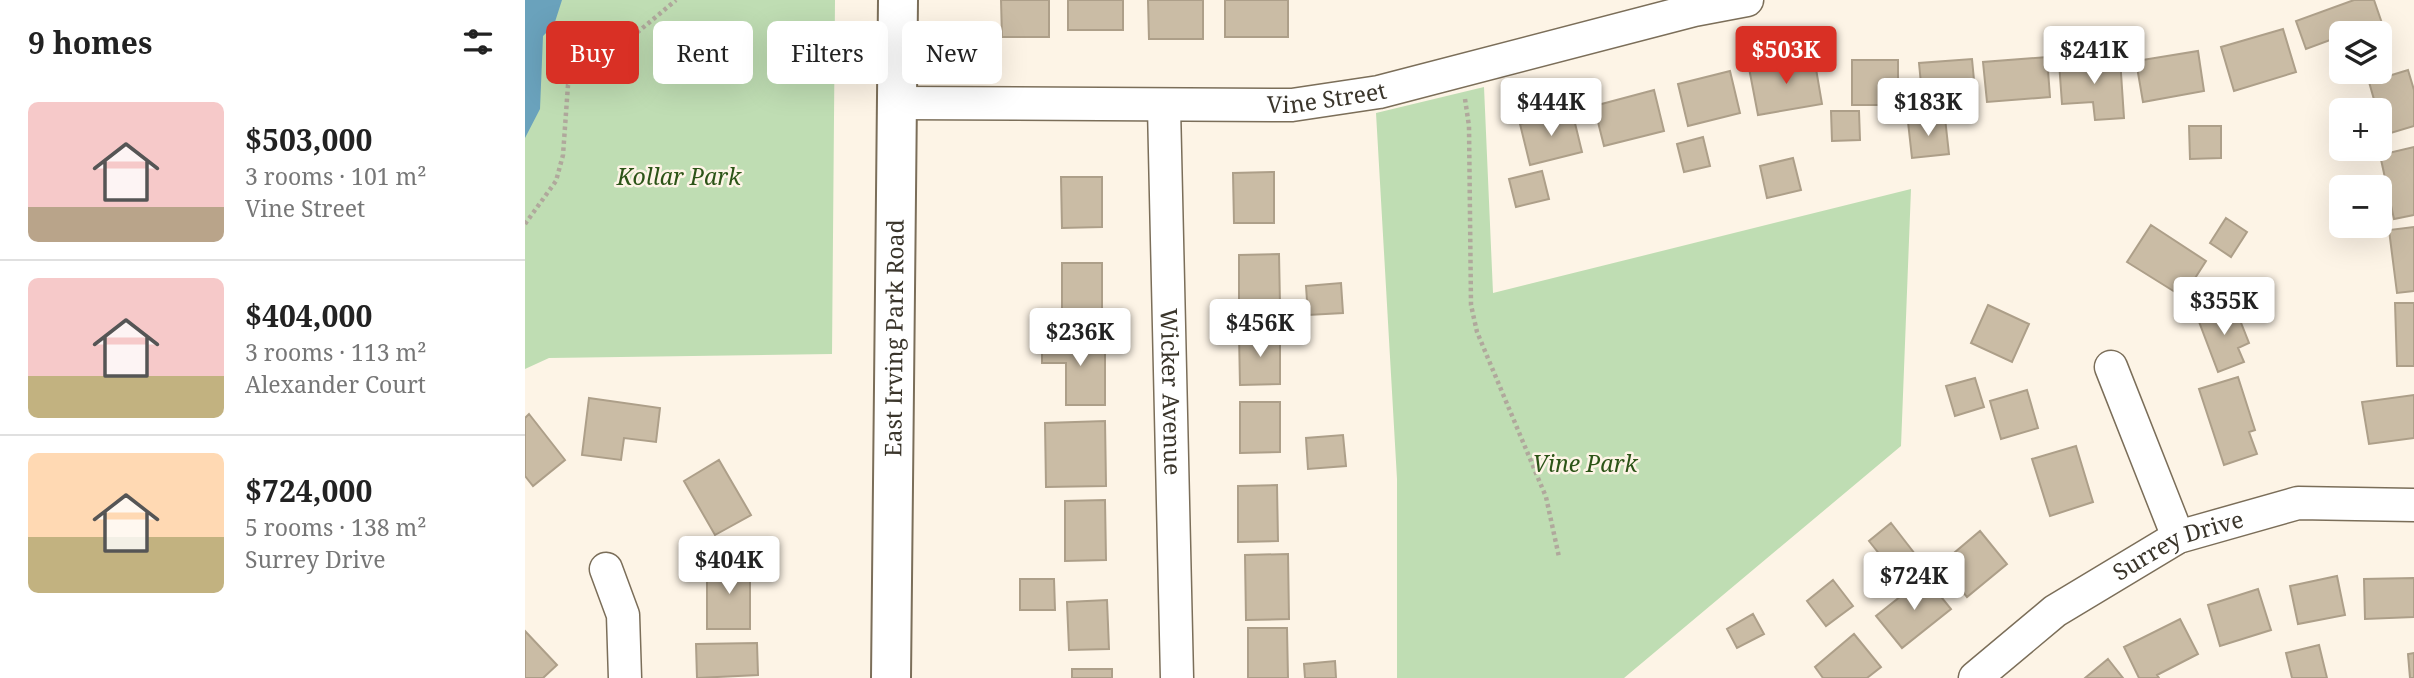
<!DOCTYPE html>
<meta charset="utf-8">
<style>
:root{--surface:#fff;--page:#f6f6f6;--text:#222;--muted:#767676;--line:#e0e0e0;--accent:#d93025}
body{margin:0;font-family:"Noto Serif",serif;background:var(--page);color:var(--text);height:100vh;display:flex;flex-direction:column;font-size:26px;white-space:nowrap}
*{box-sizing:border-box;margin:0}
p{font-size:23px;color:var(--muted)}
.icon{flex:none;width:38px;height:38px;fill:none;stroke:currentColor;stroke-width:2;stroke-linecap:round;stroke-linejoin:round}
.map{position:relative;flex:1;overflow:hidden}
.side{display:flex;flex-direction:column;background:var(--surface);width:525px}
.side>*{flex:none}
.top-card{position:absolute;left:21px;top:21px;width:665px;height:63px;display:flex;gap:14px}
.controls{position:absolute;left:1804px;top:21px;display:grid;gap:14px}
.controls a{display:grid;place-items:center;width:63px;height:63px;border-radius:10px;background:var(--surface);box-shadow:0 7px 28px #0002;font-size:35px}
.price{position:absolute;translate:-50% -60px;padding:0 16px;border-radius:7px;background:#fff;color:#222;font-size:23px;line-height:46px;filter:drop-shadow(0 2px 4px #0008)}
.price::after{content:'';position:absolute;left:50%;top:42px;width:21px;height:16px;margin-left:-10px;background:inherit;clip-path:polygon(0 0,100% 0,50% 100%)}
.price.on{background:var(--accent);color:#fff}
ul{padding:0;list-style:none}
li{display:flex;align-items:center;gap:21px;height:175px;padding:0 28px}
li+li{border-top:2px solid var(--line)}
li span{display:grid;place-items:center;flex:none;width:196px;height:140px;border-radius:10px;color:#555}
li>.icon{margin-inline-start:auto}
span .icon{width:84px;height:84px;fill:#fffc;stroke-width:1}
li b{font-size:30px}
h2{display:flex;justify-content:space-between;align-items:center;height:84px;padding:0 28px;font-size:30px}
.chip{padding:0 24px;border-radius:10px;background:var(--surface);box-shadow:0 7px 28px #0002;font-size:24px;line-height:63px}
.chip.on{background:var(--accent);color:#fff}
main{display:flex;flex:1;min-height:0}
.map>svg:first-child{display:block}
.green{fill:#bfddb3}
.water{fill:#6aa2bc}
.building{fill:#cabca5;stroke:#ad9f89;stroke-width:2}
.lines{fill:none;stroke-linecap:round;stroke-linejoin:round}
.minor-casing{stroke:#7b6e59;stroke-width:35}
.major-casing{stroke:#7b6e59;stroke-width:42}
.path{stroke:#b0a89c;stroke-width:4.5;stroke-dasharray:3.5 3.5;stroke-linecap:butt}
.minor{stroke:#fff;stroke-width:32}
.major{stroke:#fff;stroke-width:38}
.labels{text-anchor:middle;stroke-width:5;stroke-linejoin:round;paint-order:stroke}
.street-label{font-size:23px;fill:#3a352b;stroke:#fdf4e6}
.park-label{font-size:23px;font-style:italic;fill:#2c5417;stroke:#fdf4e6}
</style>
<main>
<section class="side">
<h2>9 homes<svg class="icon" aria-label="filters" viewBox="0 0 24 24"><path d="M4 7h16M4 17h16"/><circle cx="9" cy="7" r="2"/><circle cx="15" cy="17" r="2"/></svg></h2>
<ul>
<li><span style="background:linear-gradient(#f6c9c9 75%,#b9a48a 0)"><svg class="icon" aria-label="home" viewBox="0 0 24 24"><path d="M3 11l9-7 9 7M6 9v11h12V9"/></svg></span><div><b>$503,000</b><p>3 rooms · 101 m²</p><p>Vine Street</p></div></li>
<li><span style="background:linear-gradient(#f6c9c9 70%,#c2b280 0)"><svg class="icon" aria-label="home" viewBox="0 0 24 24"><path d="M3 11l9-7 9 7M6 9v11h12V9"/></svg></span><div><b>$404,000</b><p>3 rooms · 113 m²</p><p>Alexander Court</p></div></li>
<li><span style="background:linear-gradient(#ffd9b3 60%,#c2b280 0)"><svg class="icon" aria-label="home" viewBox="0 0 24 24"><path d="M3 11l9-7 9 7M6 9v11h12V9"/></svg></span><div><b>$724,000</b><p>5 rooms · 138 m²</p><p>Surrey Drive</p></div></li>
</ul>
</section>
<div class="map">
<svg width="1889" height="678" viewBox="0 0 1889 678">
<rect width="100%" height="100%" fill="#fdf4e6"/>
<path class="green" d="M0 0H310L307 354 24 358 0 369Z
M959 87 968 293 1386 189 1376 446 1099 678H872V479L851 113Z"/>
<path class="water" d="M0 0H37L29 25 18 36 15 109 0 138Z"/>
<path class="building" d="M476 0H524V37H477Z
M543 0H598V30H543Z
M623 0H678V39H624Z
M700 0H763V37H700Z
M1829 0H1849L1860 32 1816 33V48L1809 50 1805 40 1781 49 1771 21Z
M1758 29 1771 72 1709 91 1696 47Z
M1673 51 1679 91 1618 102 1611 61Z
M1289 57 1297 104 1233 115 1224 68Z
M1522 57 1525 97 1462 102 1458 62Z
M1595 58 1599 118 1570 120 1568 102 1537 104 1534 62Z
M1447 59 1451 101 1398 105 1394 63Z
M1327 60H1373V105H1327Z
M1883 70 1889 90V126L1859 135 1855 110H1852L1844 82Z
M1205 71 1215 113 1163 126 1153 84Z
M1129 90 1139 131 1079 146 1069 106Z
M1047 111 1057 152 1005 165 995 124Z
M1306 111H1334L1335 140 1307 141Z
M1420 118 1424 154 1387 158 1383 122Z
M1664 126H1696V158L1665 159Z
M1178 137 1185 166 1159 172 1152 144Z
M1889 147V215L1869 219 1855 155Z
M1268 158 1276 190 1242 198 1235 166Z
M1017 171 1024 199 991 207 984 179Z
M749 172V223H709L708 173Z
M536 177H577V227L537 228Z
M1701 218 1722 232 1706 257 1685 243Z
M1626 225 1681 261 1658 297 1602 262Z
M1889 227V291L1872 293 1864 230Z
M754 254 755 305H714V255Z
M537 263H577V314H537Z
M816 283 818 313 783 315 781 286Z
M1870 303H1889V366H1872Z
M1463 305 1504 324 1487 362 1446 343Z
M1709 305 1724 343 1713 348 1719 362 1693 372 1673 319Z
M714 334H755V384L715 385Z
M580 339V405H541V363H517V340Z
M1713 377 1730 430 1724 432 1732 454 1699 465 1674 389Z
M1450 378 1459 407 1430 416 1421 386Z
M1502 390 1513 428 1476 439 1465 401Z
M1889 395V438L1844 444 1837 402Z
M64 398 135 408 131 442 99 438 96 460 57 455Z
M715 402H755V452L715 453Z
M4 414 40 460 8 486 0 476V418Z
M580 421 581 486 521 487 520 423Z
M818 435 821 466 783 469 781 438Z
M1551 446 1568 502 1525 516 1507 459Z
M194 460 226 515 190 535 159 481Z
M752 485 753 541 713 542V486Z
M580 500 581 560 540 561V501Z
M1366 523 1390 554 1368 571 1344 541Z
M1455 531 1482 564 1442 597 1416 564Z
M763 554 764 619 721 620 720 555Z
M182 563H225V629H182Z
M1812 576 1820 615 1773 624 1765 586Z
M1400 577 1426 609 1377 648 1351 616Z
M1889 578V617L1840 619 1839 579Z
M495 579H529L530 610H495Z
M1308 580 1328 606 1301 626 1282 601Z
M1733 589 1746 630 1695 646 1683 605Z
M582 600 584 649 544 650 542 602Z
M1228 614 1239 634 1212 648 1202 629Z
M1655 619 1673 654 1632 675 1634 678H1614L1599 647Z
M723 628H762L763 678H723Z
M0 631 32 665 18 678H0Z
M1329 634 1356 667 1342 678H1298L1290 667Z
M232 643 233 675 172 678 171 644Z
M1794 645 1802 678H1767L1761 653Z
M1889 653V678H1885L1883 654Z
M1583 659 1598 678H1560Z
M810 661 811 678H780L779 664Z
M547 669H587V678H547Z"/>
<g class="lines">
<g class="minor-casing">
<g id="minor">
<path id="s1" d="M372 103 767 105 854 92 1169 10 1222 0"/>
<path id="s2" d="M639 107 652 678"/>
<path d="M1586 367 1653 537"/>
<path d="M81 569 98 615 100 678"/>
<path id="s3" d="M1450 678 1530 611 1653 537 1773 503 1889 505"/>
</g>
</g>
<g class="major-casing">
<g id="major">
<path id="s4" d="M366 678 373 0"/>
</g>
</g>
<path class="path" d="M940 99 944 126 946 305 952 332 1021 497 1034 557
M0 224 31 181 38 155 43 85 50 73 114 31 151 0"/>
<use href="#minor" class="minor"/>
<use href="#major" class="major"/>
</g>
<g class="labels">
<g class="street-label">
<text dy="8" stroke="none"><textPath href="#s1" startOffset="430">Vine Street</textPath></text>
<text dy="8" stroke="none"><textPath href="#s4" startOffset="340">East Irving Park Road</textPath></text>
<text dy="8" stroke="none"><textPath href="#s2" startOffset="285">Wicker Avenue</textPath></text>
<text dy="8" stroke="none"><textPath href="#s3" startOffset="245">Surrey Drive</textPath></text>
</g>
<g class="park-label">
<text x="154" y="185">Kollar Park</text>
<text x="1060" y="472">Vine Park</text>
</g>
</g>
</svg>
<div class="controls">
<a><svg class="icon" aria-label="layers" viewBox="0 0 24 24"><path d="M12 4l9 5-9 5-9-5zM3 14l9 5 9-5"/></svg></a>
<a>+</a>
<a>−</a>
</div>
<b class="price on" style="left:1261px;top:86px">$503K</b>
<b class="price" style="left:1569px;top:86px">$241K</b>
<b class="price" style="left:1026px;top:138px">$444K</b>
<b class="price" style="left:1403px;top:138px">$183K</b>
<b class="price" style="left:1699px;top:337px">$355K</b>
<b class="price" style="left:735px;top:359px">$456K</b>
<b class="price" style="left:555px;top:368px">$236K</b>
<b class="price" style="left:204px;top:596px">$404K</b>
<b class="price" style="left:1389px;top:612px">$724K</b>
<div class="top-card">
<a class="chip on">Buy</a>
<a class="chip">Rent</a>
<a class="chip">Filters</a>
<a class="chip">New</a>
</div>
</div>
</main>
